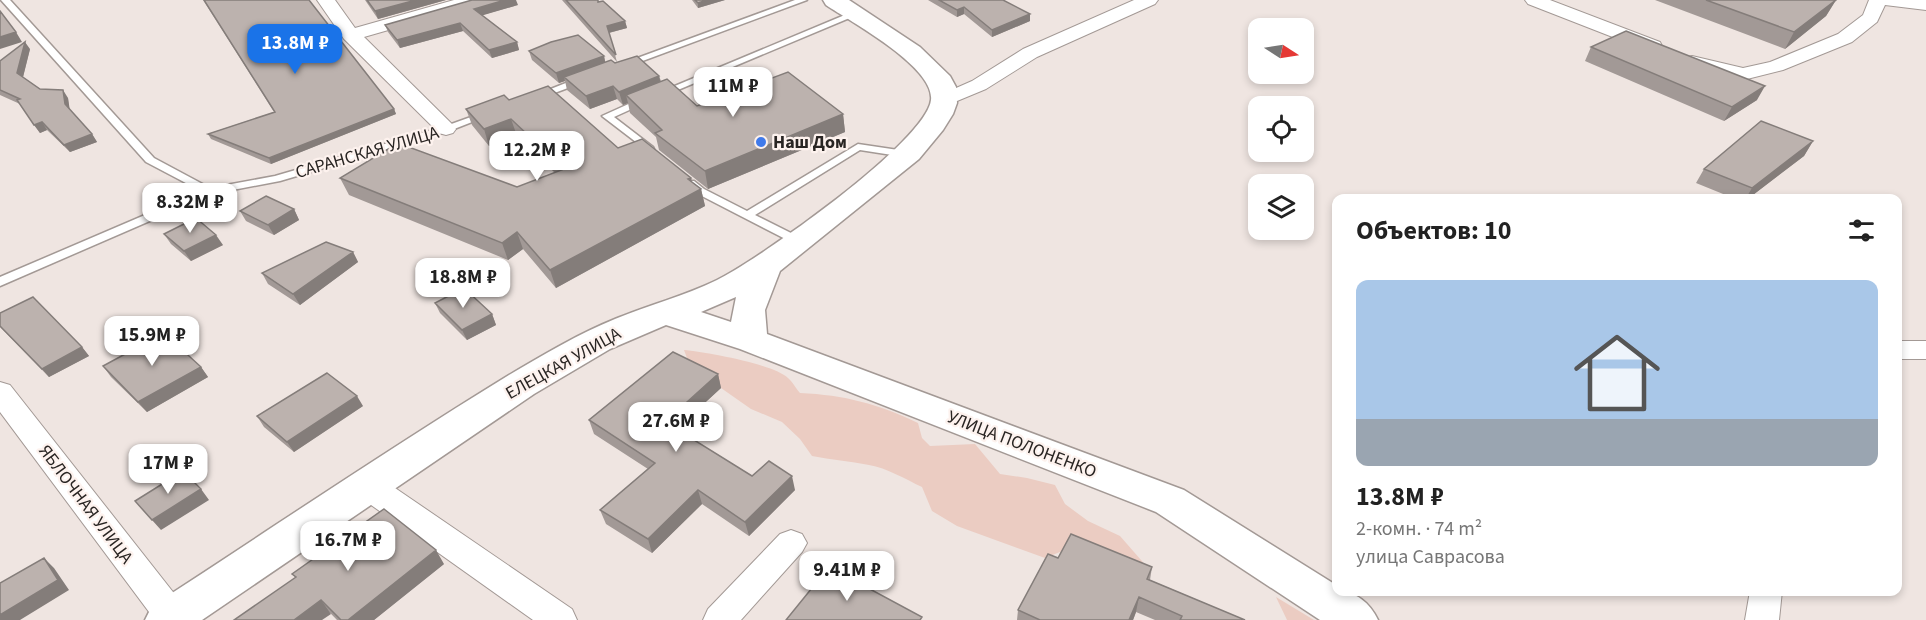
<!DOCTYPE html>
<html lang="ru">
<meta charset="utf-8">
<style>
:root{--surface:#fff;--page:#f2f2f2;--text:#222;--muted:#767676;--accent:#1a73e8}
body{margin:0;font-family:"Source Sans 3",sans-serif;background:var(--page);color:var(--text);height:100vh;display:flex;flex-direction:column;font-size:22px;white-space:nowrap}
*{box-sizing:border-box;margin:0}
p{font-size:20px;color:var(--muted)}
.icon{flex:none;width:33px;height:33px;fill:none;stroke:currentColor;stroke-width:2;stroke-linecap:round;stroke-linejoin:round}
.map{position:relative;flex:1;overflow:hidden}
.sheet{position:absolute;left:1332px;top:194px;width:570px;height:402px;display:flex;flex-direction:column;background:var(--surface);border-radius:12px;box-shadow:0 3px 9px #0003}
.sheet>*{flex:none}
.needle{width:39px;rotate:102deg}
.buttons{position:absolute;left:1248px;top:18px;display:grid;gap:12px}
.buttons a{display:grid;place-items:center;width:66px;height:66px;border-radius:12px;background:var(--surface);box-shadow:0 3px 9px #0003;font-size:30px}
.price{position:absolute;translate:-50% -51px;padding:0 14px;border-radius:12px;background:#fff;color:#222;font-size:20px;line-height:39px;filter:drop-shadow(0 2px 3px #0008)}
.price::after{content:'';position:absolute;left:50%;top:36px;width:18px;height:14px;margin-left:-9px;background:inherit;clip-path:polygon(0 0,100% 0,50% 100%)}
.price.selected{background:var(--accent);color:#fff}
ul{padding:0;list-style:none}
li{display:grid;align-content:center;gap:12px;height:318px;padding:0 24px}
li span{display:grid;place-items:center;height:186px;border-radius:12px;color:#555}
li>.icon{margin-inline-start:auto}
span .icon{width:108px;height:108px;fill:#fffc;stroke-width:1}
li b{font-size:26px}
h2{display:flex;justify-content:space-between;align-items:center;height:72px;padding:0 24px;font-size:26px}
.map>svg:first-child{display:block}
.green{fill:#ebccc2}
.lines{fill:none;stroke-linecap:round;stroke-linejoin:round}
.service-casing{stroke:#a39995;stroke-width:3}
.minor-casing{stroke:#a39995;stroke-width:2}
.secondary-casing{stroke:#a39995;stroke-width:3}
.service{fill:#fff;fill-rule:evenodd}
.minor{fill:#fff;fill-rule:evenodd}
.secondary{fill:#fff;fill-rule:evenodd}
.wall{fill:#a29996}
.shaded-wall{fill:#847d7a}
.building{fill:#bcb2ae;stroke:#847d7a;stroke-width:1.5}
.poi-dot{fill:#407aea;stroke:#fdf2ee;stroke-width:2}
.labels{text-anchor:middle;stroke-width:4.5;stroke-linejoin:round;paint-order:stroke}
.poi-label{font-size:18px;font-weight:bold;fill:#292523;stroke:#fdf2ee;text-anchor:start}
.street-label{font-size:18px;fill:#292523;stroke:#fdf2ee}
</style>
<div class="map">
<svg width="1926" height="620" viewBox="0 0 1926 620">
<rect width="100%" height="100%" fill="#efe5e1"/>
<path class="green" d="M684 350C706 352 773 364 788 378 793 382 796 389 800 393 845 395 878 404 918 423L922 438 930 446 975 444 1000 474 1027 478 1055 485 1065 504 1088 521 1120 536 1148 568 1070 548 1045 558 957 526 932 511 922 487C905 479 887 468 869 465 850 461 831 460 812 456L800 439 782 422 751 409 721 388 677 366 687 358Z
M1276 597 1314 620H1287Z"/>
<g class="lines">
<g class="service-casing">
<path id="service" d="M1 0H10L154 158 210 188 275 176 443 127 482 113H488L490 115 449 131 280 181 212 194 0 286V277L201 191 146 162Z
M795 0H807L629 66H623L621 64Z
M852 12 859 14 666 95 663 96 658 93Z
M581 77 584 78V82L541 98 538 99 533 96Z
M644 97 649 100 647 102 614 117 653 147 654 149 649 152 602 116Z
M858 144 905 151 910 154 905 157 860 150 755 215 803 239 805 242 803 245 799 246 696 193 685 183 686 181H694L704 189 747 211Z"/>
</g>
<g class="minor-casing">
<path id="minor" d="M317 0H335L355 28 454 0H482L479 4 364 37 453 125 456 129 453 133 446 135 439 133 344 39Z
M1134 0H1158L1155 4 1037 57 986 89 945 106 938 104 935 100 938 96 972 81 1023 49Z
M1525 0H1550L1660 42 1662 46 1660 50H1646L1528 4Z
M1869 0H1926V10L1885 5 1877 22 1852 42 1783 70 1743 80 1685 66 1682 62 1685 58 1692 56 1743 68 1770 62 1838 34 1863 15Z
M1898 341H1926V359H1898Z
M0 382 10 385 184 606 189 617 187 620H155L0 412Z
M368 474 379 477 572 609 577 620H533L357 495 353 486 357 477Z
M791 530 802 534 807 543 802 552 741 620H703L708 609 780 534Z
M1750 591H1782L1779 620H1745Z"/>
</g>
<g class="secondary-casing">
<path id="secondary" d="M823 0H849L920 47 950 76 956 87 957 103 953 114 943 130 919 159 780 271 765 310 767 334 1184 490 1336 585V591C1356 591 1370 603 1378 620H1320L1156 512 740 349 666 325 610 349 534 394 202 620H145L152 606C271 529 388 449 509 375 543 355 578 334 615 319 649 305 684 296 717 280 758 260 926 142 931 100 935 67 851 22 826 5ZM736 297 731 322 701 312Z"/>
</g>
<use href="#service" class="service"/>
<use href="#minor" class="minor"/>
<use href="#secondary" class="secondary"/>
</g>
<path class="wall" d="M203 0H309L394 109 396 114 271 164 211 139 208 134 274 112Z
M365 0H446L378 19Z
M562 0H598V2L625 21 627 28 609 33 617 62Z
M692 0H725L698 8Z
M928 0H1003L1030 21 992 37 964 14 957 17Z
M1655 0H1836L1826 16 1785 49Z
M518 5 482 15 517 42 519 50 492 58 463 31 400 48 388 32 385 25Z
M1591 47 1757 100 1724 121 1585 61Z
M30 49 23 77 40 89 68 98 69 109 92 134 97 142 70 152 47 130 40 133 20 104 0 95V61Z
M529 51 604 56 605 62 615 63 659 76 661 81 697 106 843 114 845 132 708 189 659 150 656 137 630 113 628 103 623 105 617 99 590 109 567 90 565 81 559 83 532 60Z
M509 100 618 148 691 178 692 182 701 189 705 206 556 288 523 249 508 260 349 195 340 178 517 187 555 173 517 136 489 146 472 125 466 109Z
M1813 141 1804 156 1749 198H1733L1696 183 1704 169Z
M294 209 299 220 274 235 246 221 240 211Z
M164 234 223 245 191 261 171 244Z
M353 252 358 262 300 305 268 284 262 273Z
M435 303 492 314 496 325 467 340 440 313Z
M0 313 82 347 89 356 49 377 0 327Z
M103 366 201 367 208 377 147 412 111 377Z
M718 374 721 388 676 429 752 476 795 490 749 536 702 504 652 553 606 524 600 510 648 469 594 434 589 420Z
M363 406 294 452 264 427 257 416Z
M1058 558 1152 567 1150 580 1245 620H1155L1136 612 1133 620H1017L1018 610Z
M444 564 374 620H337L292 574Z"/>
<path class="shaded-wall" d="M416 0H446L378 19 375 11Z
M505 0H516L518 5 477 17 474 9Z
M707 0H725L698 8V3Z
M1836 0 1826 16 1785 49 1794 32Z
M964 7V14L957 17V10Z
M1030 14V21L992 37V30Z
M625 21 627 28 608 33 607 26Z
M460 23 463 31 400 48 397 40Z
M16 32 22 42 0 49V37Z
M25 42 30 49 22 81 17 73Z
M517 42 519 50 492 58 489 50Z
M604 56 606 66 564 77 565 81 559 83 556 73Z
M659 76 662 89 626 95 628 103 623 105 619 92Z
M613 86 617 99 590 109 586 96Z
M1765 86 1757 100 1724 121 1732 107Z
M63 90 68 98 70 111 65 104Z
M394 109 396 114 271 164 269 158Z
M843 114 845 132 708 189 705 171Z
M511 119 517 136 489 146 484 129Z
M42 122 47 130 40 133 34 125Z
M92 134 97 142 70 152 64 145Z
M1813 141 1804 156 1749 198H1746L1752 188Z
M691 178 694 193 701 189 705 206 556 288 550 270Z
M294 209 299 220 274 235 268 225Z
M517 232 523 249 508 260 502 243Z
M216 235 223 245 191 261 184 251Z
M353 252 358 262 300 305 293 294Z
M492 314 496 325 467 340 462 330Z
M82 347 89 356 49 377 42 369Z
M201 367 208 377 147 412 138 402Z
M718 374 721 388 669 436 665 422Z
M357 396 363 406 294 452 287 442Z
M792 476 795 490 749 536 745 522Z
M201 489 209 500 161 530 152 520Z
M698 490 702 504 652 553 648 539Z
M436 550 444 564 374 620H348Z
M44 558 54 568 69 590 20 620H0V615Z
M1139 597 1136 612 1133 620H1129Z
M321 600 331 614 322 620H294Z"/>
<path class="building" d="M204 0H309L394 109 269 158 208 134 275 112Z
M367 0H416L375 11Z
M472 0H505L474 9 517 42 489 50 460 23 397 40 385 25Z
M566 0H598V2L603 1 625 21 607 26 616 55Z
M695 0H707L698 3Z
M939 0H1003L1030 14 992 30 964 7 957 10Z
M1706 0H1836L1794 32Z
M0 11 16 32 0 37Z
M1626 31 1765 86 1732 107 1591 47Z
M578 35 604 56 556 73 529 51 551 42Z
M25 42 17 73 40 89 63 90 65 104 92 134 64 145 42 122 34 125 17 100 20 99 0 90V61Z
M637 56 659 76 619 92 613 86 586 96 564 77 611 60 615 63Z
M788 72 843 114 705 171 655 133 662 130 626 95 667 79 697 106Z
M548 86 618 148 642 139 691 178 688 179 701 189 550 270 517 232 502 243 340 178 398 143 517 187 564 169 511 119 484 129 466 109 504 95 509 100Z
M1761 121 1813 141 1752 188 1704 169Z
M266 196 294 209 268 225 240 211Z
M196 218 216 235 184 251 164 234Z
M326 242 353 252 293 294 262 273Z
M464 288 492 314 462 330 435 303Z
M33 297 82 347 42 369 0 326V313Z
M164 333 201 367 138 402 103 366Z
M673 352 718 374 665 422 752 476 769 461 792 476 745 522 698 490 648 539 600 510 655 463 589 420Z
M327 373 357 396 287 442 257 416Z
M183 471 201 489 152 520 135 501Z
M384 509 436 550 348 620H341L321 600 294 620H234L296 577 292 574Z
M1071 534 1152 567 1147 579 1245 620H1180L1182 616 1139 597 1129 620H1040L1018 610 1048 554 1058 558Z
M44 558 58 580 0 615V583Z
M829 567 922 617 920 620H786Z"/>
<circle class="poi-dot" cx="761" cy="142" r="6"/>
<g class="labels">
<g class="poi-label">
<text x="773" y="148">Наш Дом</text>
</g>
<g class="street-label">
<text transform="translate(367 152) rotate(-16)" y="6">САРАНСКАЯ УЛИЦА</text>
<text transform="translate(563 363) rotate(-29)" y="6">ЕЛЕЦКАЯ УЛИЦА</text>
<text transform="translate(1022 444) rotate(21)" y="6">УЛИЦА ПОЛОНЕНКО</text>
<text transform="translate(86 504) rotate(53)" y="6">ЯБЛОЧНАЯ УЛИЦА</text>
</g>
</g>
</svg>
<div class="buttons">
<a><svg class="needle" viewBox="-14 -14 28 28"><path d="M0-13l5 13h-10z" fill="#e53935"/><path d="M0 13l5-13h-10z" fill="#767676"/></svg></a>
<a><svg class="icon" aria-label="locate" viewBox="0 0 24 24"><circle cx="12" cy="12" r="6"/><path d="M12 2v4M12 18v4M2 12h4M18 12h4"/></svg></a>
<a><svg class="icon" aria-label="layers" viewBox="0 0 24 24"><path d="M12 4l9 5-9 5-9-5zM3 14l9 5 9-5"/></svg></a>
</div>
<b class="price selected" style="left:295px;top:75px">13.8M ₽</b>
<b class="price" style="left:733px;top:118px">11M ₽</b>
<b class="price" style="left:537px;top:182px">12.2M ₽</b>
<b class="price" style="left:190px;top:234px">8.32M ₽</b>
<b class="price" style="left:463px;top:309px">18.8M ₽</b>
<b class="price" style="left:152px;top:367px">15.9M ₽</b>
<b class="price" style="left:676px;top:453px">27.6M ₽</b>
<b class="price" style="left:168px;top:495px">17M ₽</b>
<b class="price" style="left:348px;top:572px">16.7M ₽</b>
<b class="price" style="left:847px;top:602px">9.41M ₽</b>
<section class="sheet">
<h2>Объектов: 10<svg class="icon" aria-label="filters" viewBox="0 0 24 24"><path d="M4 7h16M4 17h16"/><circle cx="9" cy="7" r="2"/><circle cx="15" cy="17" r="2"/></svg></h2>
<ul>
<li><span style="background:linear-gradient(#a9c7e8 75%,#9aa5b1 0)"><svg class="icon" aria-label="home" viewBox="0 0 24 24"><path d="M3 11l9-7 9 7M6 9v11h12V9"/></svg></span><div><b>13.8M ₽</b><p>2-комн. · 74 m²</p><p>улица Саврасова</p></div></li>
</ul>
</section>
</div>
